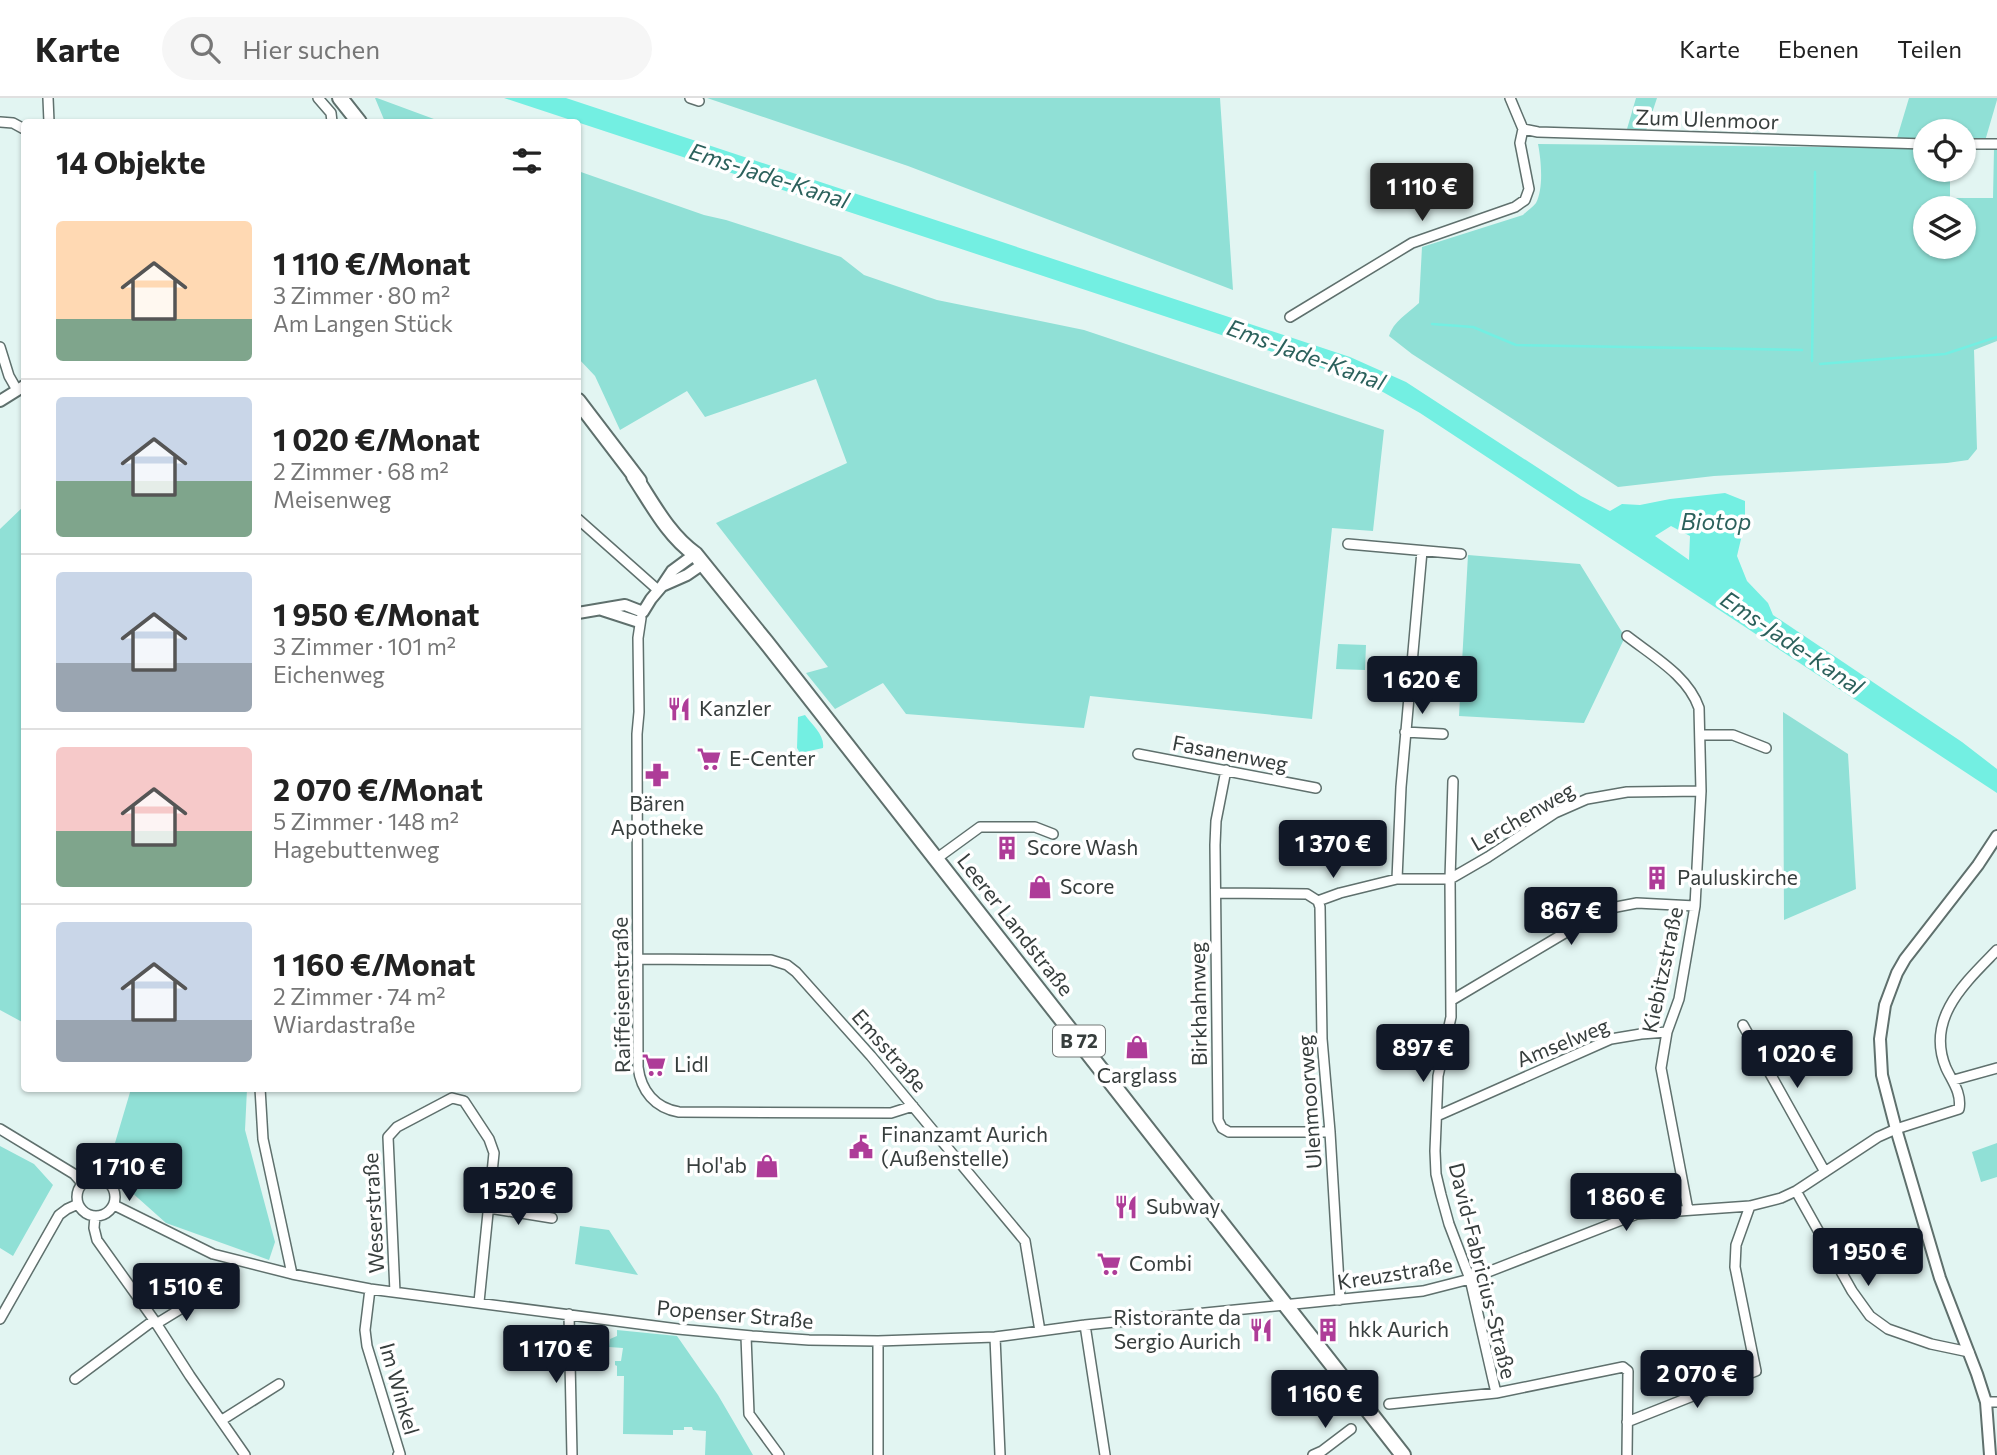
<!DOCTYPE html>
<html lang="de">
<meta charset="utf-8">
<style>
:root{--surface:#fff;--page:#f6f6f6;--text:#222;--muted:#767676;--line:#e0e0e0;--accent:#111827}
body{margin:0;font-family:Commissioner,sans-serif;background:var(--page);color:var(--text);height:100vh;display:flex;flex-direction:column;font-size:26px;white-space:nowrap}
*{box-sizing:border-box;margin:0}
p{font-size:23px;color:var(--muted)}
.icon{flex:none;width:38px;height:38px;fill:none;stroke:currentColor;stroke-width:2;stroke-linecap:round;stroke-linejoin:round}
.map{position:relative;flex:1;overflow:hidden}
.details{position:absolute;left:21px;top:21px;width:560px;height:973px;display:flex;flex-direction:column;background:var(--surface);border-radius:7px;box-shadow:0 2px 5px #0004}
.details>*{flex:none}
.buttons{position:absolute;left:1913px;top:21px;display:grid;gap:14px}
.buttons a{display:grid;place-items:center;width:63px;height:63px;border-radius:50%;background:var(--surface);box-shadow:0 2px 5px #0004;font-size:35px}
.price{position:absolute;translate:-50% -60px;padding:0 16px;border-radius:7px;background:var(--accent);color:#fff;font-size:23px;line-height:46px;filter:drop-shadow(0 2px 4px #0008)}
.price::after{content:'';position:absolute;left:50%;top:42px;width:21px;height:16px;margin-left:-10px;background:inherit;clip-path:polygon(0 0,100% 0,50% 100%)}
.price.selected{background:#222;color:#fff}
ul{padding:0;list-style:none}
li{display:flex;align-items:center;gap:21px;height:175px;padding:0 35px}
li+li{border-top:2px solid var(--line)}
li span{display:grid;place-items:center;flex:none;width:196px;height:140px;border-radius:7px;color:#555}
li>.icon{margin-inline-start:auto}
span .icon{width:84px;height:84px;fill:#fffc;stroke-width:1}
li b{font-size:30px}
h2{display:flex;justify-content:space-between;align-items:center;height:84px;padding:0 35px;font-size:30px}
header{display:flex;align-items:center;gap:42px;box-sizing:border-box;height:98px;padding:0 35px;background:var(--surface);border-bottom:2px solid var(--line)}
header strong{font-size:33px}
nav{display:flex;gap:38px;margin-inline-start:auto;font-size:24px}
.search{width:490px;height:63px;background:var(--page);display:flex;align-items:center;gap:18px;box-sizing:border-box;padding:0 24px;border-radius:38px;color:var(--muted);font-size:26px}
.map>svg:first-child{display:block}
.green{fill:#90e0d6;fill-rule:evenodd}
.water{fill:#73efe2;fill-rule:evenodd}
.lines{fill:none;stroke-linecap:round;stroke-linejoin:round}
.stream{stroke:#73efe2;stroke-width:2.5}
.minor-casing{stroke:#5f706d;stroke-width:12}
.tertiary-casing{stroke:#5f706d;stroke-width:14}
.primary-casing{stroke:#5f706d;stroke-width:18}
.minor{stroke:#fff;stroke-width:9}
.tertiary{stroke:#fff;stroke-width:10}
.primary{stroke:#fff;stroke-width:14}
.labels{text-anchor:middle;stroke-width:7;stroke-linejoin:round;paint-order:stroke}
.shield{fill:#fff;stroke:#737877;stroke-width:2}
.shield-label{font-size:19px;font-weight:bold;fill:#373e3d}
.street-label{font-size:21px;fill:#373e3d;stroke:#fff}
.poi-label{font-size:21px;fill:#373e3d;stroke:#fff;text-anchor:start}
.water-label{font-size:23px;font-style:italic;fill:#2c615c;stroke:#fff}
</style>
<header>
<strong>Karte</strong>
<div class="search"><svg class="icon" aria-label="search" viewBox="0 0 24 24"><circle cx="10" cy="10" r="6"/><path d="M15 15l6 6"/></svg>Hier suchen</div>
<nav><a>Karte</a><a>Ebenen</a><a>Teilen</a></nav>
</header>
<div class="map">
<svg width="1997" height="1357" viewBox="0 0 1997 1357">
<rect width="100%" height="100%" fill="#e2f5f2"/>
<path class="green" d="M375 0H377L442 24H385Z
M707 0H1220L1233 192 908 68Z
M1636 0H1657L1646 33 1627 31Z
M1909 0H1997V2L1985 43 1964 42V33H1925V41L1897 40Z
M1538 46 1925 50V72H1950V100H1993L1994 51H1997V243L1974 252 1977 351 1968 362 1947 365 1714 378 1618 389 1412 256 1389 238C1393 224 1408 215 1419 205L1422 149 1523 117C1527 113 1533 109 1536 105 1544 90 1541 61 1538 46ZM1925 110H1964V149H1925Z
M578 73 704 117 726 122 841 159 864 177 937 202 1084 232 1384 332 1373 433 1332 430 1312 621 1090 598 1084 630 906 616 883 585 835 611 806 575 828 569 716 425 847 365 816 281 705 319 687 293 620 332 595 278 578 260Z
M24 408V925L0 912V431Z
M1468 457 1580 466 1625 539 1584 625 1459 618Z
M1338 546 1366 547 1365 572 1336 571Z
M1783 614 1848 656 1856 791 1784 822Z
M131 991H247L245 1032 275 1144 269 1162 166 1125 120 1084 126 1062 112 1055Z
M1997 1045V1079L1981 1084 1972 1054Z
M0 1048 34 1066 53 1087 13 1158 0 1150Z
M580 1128 609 1132 638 1177 575 1166Z
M617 1232 677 1238 718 1297 753 1357H705L706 1333 693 1332 692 1329H684V1332H673V1337L623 1336 624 1278H617V1268L615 1267V1263H621L623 1250 609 1249 610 1241 617 1238Z"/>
<path class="water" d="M504 0H566L1350 259 1406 284 1581 398 1610 413 1622 406 1640 407 1670 401 1725 395 1745 403V424L1737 458 1747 483 1768 505 1773 517 1962 644 1997 671V695L1420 315 1367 285ZM1671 428 1690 438 1689 462 1655 438Z
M805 617C812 627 825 637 823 650L800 655 797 650 798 619Z"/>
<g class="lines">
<path class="stream" d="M1432 226 1473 229 1516 247 1802 252
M1812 263 1815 74
M1820 266 1945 256 1997 239"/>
<g class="minor-casing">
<path id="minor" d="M48 0 49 24
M318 0 331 15 332 24
M690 0 699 3
M1510 0 1523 31 1538 34 1925 46
M0 24 13 25 24 31
M1964 46H1997
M1290 219 1412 145 1515 109 1525 102 1529 91 1520 45 1523 31
M0 249 9 278 17 292
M578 421 658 492
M1348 446 1461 456
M641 520 638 540 639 614 637 636 638 969C641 993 655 1010 679 1014L891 1015 913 1008
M1627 538C1654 559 1688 578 1699 610L1701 693 1695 808 1679 901 1667 934 1661 970 1688 1112
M1405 634 1443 636
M1700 637H1733L1766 650
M1138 656 1316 690
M1226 672 1216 723 1215 747 1218 1022 1222 1030 1229 1034H1330
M1453 683 1450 781 1451 919 1438 978 1435 1053 1436 1076 1441 1097 1449 1126 1470 1181 1496 1295
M936 761 980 729H1035L1053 736
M1397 781 1401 689 1422 453
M1216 795 1307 796 1318 803 1340 795 1397 781H1450L1488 759 1555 715 1587 701 1627 694 1701 693
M1318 803 1320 809 1322 941 1330 1034 1340 1202
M639 861 771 862 787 867 796 874 871 958 1025 1143 1040 1233
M1452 902 1585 823 1611 810 1637 805 1695 808
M1743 927 1825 1074
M1954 982 1997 970
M260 990 263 1041 292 1176
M1437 1018 1611 941 1641 936 1667 934
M0 1031 74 1076 82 1085
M77 1099a19 19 0 1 1 38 0a19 19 0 1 1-38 0Z
M1796 1093 1852 1193 1870 1218 1888 1231 1931 1246 1969 1254
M114 1107 213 1156 292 1176 370 1191 678 1231 752 1238 809 1242 878 1243 995 1239 1085 1227 1423 1193 1470 1181 1637 1116 1750 1108 1781 1100 1796 1093 1878 1039 1896 1031 1959 1011C1962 995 1952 983 1946 970 1925 920 1966 884 1997 852
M489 1110 552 1120
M95 1118 94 1130 97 1142 154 1222 190 1278 245 1357
M370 1191 365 1232 367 1248 400 1356 398 1357
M395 1194 388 1039 397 1029 452 1000 464 1003 489 1041 494 1055 479 1204
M569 1216 572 1357
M0 1221 59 1117 67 1111 78 1106
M156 1226 200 1199
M1085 1227 1105 1357
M746 1238 749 1316 779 1357
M995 1239 1000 1357
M75 1281 154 1222
M1986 1304H1997
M1389 1306 1496 1295 1623 1269 1628 1273 1627 1357
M222 1322 279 1286
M1627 1324 1756 1273 1735 1169 1736 1147 1750 1108
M878 1357V1243
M1313 1357 1322 1353 1351 1331"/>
</g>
<g class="tertiary-casing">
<path id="tertiary" d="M0 303 24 288
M662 488 687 477 703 466
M602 512 639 524
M578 515 625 507 643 514 651 501 662 488 672 473 695 456
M1990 1357 1986 1304 1977 1276 1940 1180 1896 1031 1882 977 1880 941 1885 907 1897 875 1905 861 1978 767 1997 738"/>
</g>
<g class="primary-casing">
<path id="primary" d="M340 0 359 24
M578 303 639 383
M634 378C652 405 668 437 695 456L766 544 1403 1357"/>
</g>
<use href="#minor" class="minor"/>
<use href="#tertiary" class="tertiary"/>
<use href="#primary" class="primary"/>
</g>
<defs>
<g id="restaurant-bare" transform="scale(1.89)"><path d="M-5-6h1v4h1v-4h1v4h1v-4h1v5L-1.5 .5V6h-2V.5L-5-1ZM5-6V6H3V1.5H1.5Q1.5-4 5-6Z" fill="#ae3c98" stroke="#fff" stroke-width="2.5" paint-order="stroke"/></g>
<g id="supermarket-bare" transform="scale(1.89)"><path d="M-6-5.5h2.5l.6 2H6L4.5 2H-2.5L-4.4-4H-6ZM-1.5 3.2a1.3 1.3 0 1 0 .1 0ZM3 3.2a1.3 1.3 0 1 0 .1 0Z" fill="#ae3c98" stroke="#fff" stroke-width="2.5" paint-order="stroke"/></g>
<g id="pharmacy-bare" transform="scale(1.89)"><path d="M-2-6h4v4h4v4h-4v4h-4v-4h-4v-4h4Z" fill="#ae3c98" stroke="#fff" stroke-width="2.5" paint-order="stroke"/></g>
<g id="building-bare" transform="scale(1.89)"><path d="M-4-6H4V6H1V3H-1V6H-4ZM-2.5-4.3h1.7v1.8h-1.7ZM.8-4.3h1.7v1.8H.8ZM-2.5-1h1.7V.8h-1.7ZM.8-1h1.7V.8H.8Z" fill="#ae3c98" stroke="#fff" stroke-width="2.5" paint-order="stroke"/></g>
<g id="shop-bare" transform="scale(1.89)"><path d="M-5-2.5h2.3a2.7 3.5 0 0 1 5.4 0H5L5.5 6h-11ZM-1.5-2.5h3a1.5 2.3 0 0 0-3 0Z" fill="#ae3c98" stroke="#fff" stroke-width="2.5" paint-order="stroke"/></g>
<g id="civic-bare" transform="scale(1.89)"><path d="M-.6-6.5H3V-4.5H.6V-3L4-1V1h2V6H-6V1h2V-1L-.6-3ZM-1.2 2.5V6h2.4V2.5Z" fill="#ae3c98" stroke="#fff" stroke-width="2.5" paint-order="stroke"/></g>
</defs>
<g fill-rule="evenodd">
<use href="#restaurant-bare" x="679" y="611"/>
<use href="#supermarket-bare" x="709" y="661"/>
<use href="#pharmacy-bare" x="657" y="677"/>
<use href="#building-bare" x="1007" y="750"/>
<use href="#building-bare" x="1657" y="780"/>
<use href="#shop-bare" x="1040" y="789"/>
<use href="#shop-bare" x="1137" y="949"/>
<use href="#supermarket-bare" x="654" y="967"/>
<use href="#civic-bare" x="861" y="1049"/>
<use href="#shop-bare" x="767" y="1068"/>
<use href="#restaurant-bare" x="1126" y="1109"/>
<use href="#supermarket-bare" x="1109" y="1166"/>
<use href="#restaurant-bare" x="1261" y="1232"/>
<use href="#building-bare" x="1328" y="1232"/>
</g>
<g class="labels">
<rect class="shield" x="1053" y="927.5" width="52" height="31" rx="5"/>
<g class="shield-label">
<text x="1079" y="950">B 72</text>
</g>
<g class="street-label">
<text transform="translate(1707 22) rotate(2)" y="7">Zum Ulenmoor</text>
<text transform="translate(1230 656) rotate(11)" y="7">Fasanenweg</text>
<text transform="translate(1523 719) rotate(-30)" y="7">Lerchenweg</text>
<text transform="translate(1015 827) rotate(52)" y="7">Leerer Landstraße</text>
<text transform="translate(1663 872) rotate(-78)" y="7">Kiebitzstraße</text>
<text transform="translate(622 897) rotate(-91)" y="7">Raiffeisenstraße</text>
<text transform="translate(1199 906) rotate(-91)" y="7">Birkhahnweg</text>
<text transform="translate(1563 945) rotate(-22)" y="7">Amselweg</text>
<text transform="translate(889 953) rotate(49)" y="7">Emsstraße</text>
<text transform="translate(1310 1004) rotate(-94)" y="7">Ulenmoorweg</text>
<text transform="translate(374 1115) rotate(-93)" y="7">Weserstraße</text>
<text transform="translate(1482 1173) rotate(76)" y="7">David-Fabricius-Straße</text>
<text transform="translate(1395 1176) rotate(-9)" y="7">Kreuzstraße</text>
<text transform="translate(735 1217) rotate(5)" y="7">Popenser Straße</text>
<text transform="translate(399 1291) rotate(74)" y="7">Im Winkel</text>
</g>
<g class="poi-label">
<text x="699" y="618">Kanzler</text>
<text x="729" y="668">E-Center</text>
<text x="657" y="713" text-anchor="middle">Bären<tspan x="657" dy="24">Apotheke</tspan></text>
<text x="1027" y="757">Score Wash</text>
<text x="1677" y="787">Pauluskirche</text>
<text x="1060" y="796">Score</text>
<text x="674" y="974">Lidl</text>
<text x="1137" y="985" text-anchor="middle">Carglass</text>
<text x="881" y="1044">Finanzamt Aurich<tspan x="881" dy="24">(Außenstelle)</tspan></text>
<text x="747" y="1075" text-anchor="end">Hol'ab</text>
<text x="1146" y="1116">Subway</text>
<text x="1129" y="1173">Combi</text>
<text x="1241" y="1227" text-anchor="end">Ristorante da<tspan x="1241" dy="24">Sergio Aurich</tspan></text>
<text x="1348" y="1239">hkk Aurich</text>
</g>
<g class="water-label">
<text transform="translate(769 78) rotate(18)" y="8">Ems-Jade-Kanal</text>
<text transform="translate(1306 257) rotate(20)" y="8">Ems-Jade-Kanal</text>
<text x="1716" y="432">Biotop</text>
<text transform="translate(1792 545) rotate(34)" y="8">Ems-Jade-Kanal</text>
</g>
</g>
</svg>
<div class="buttons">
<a><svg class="icon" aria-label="locate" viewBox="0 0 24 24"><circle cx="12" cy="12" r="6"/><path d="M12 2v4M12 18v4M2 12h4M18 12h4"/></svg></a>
<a><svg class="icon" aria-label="layers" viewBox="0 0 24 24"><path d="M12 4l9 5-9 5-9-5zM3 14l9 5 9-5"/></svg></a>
</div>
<b class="price selected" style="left:1422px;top:125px">1 110 €</b>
<b class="price" style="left:1422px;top:618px">1 620 €</b>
<b class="price" style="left:1333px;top:782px">1 370 €</b>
<b class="price" style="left:1571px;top:849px">867 €</b>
<b class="price" style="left:1423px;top:986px">897 €</b>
<b class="price" style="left:1797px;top:992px">1 020 €</b>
<b class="price" style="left:129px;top:1105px">1 710 €</b>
<b class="price" style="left:518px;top:1129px">1 520 €</b>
<b class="price" style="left:1626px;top:1135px">1 860 €</b>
<b class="price" style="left:1868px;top:1190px">1 950 €</b>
<b class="price" style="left:186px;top:1225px">1 510 €</b>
<b class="price" style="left:556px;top:1287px">1 170 €</b>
<b class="price" style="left:1697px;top:1312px">2 070 €</b>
<b class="price" style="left:1325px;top:1332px">1 160 €</b>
<section class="details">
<h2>14 Objekte<svg class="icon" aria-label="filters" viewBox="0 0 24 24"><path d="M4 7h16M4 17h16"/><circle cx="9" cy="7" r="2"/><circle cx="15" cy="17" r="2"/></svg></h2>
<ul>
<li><span style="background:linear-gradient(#ffd9b3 70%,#7fa58c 0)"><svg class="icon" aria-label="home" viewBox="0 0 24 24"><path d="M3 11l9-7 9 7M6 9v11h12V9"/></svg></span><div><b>1 110 €/Monat</b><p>3 Zimmer · 80 m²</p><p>Am Langen Stück</p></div></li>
<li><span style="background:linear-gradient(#c9d6e8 60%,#7fa58c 0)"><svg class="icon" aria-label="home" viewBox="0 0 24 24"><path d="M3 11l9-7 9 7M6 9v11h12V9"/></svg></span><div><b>1 020 €/Monat</b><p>2 Zimmer · 68 m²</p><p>Meisenweg</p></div></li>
<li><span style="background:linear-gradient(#c9d6e8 65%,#9aa5b1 0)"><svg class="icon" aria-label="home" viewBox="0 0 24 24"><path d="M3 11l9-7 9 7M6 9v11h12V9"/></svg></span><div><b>1 950 €/Monat</b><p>3 Zimmer · 101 m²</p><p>Eichenweg</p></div></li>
<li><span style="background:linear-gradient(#f6c9c9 60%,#7fa58c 0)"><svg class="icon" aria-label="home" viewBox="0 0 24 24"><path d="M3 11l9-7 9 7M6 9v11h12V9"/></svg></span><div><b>2 070 €/Monat</b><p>5 Zimmer · 148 m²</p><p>Hagebuttenweg</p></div></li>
<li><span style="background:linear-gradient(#c9d6e8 70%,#9aa5b1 0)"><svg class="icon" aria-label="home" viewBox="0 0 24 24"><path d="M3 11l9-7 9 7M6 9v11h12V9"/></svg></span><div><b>1 160 €/Monat</b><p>2 Zimmer · 74 m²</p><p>Wiardastraße</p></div></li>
</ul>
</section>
</div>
